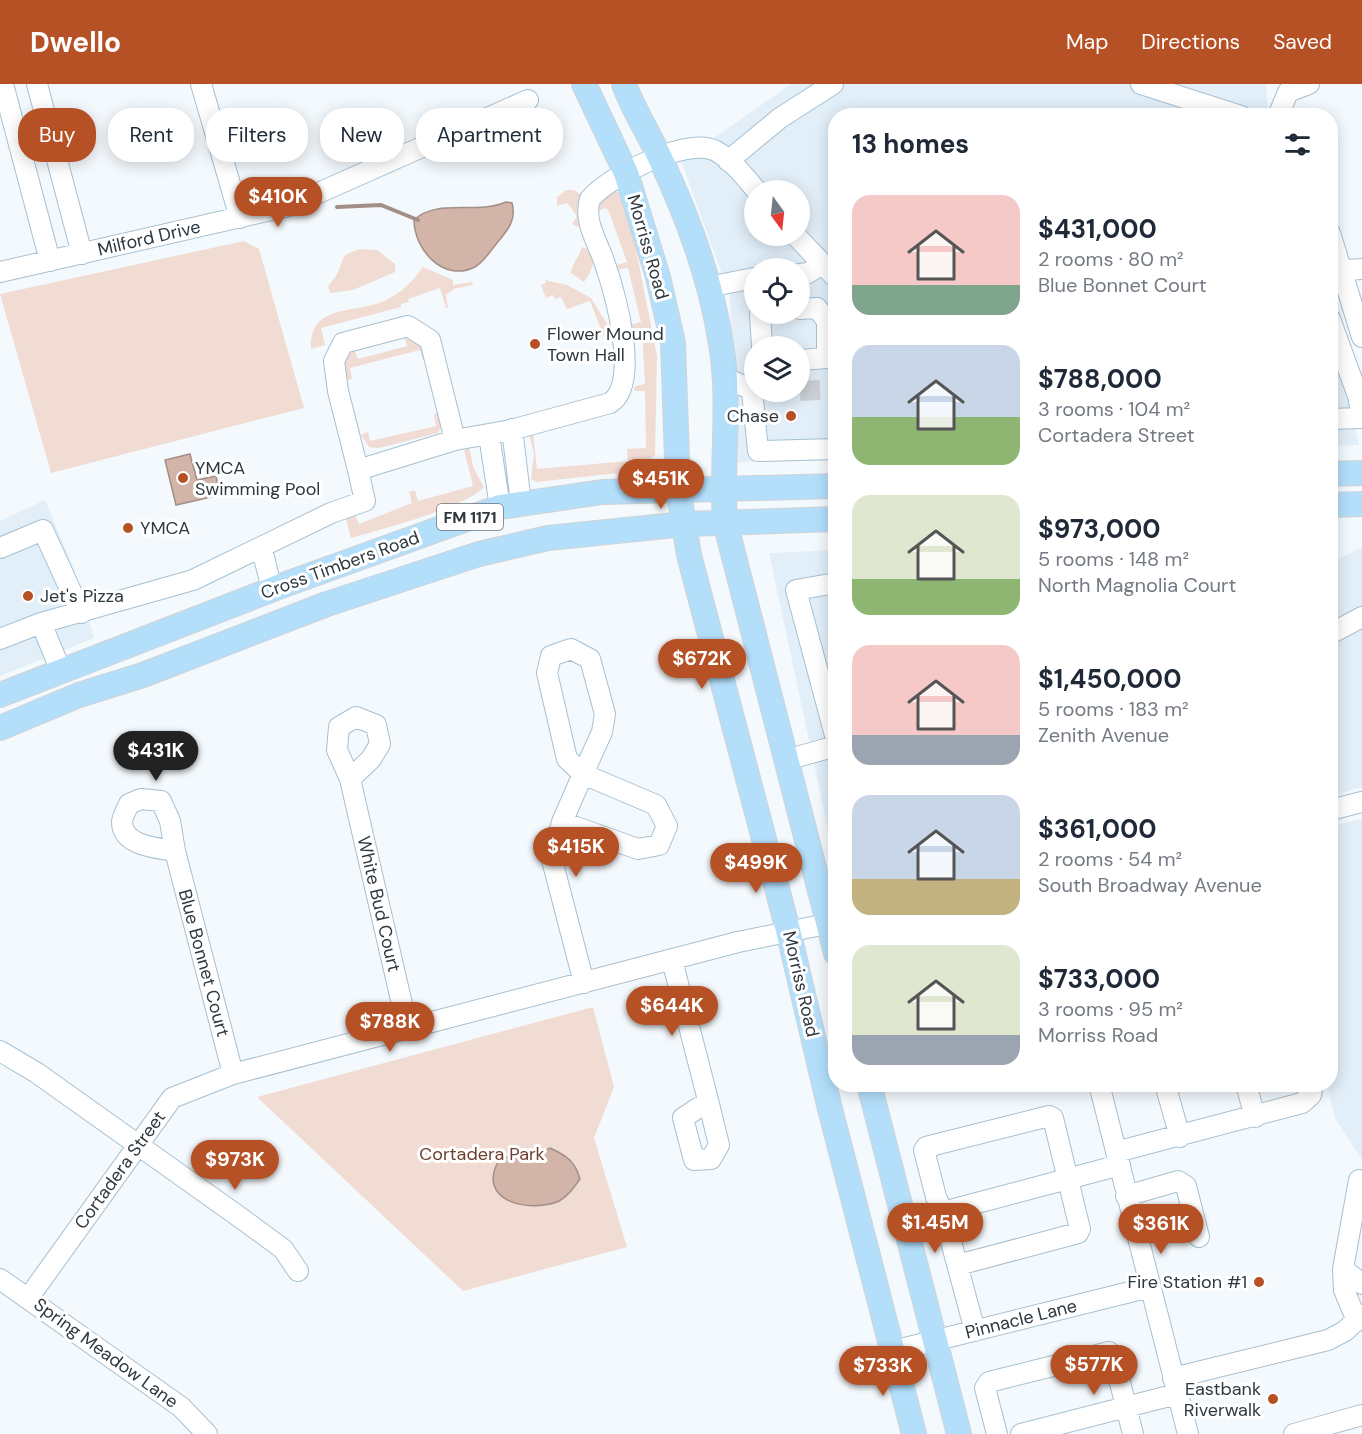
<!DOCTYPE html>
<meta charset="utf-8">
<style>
:root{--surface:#fff;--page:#f6f6f7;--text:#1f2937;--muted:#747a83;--accent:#b65025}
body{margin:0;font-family:"DM Sans",sans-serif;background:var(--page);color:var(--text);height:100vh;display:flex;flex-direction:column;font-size:22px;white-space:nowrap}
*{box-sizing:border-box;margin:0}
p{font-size:20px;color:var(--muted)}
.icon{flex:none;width:33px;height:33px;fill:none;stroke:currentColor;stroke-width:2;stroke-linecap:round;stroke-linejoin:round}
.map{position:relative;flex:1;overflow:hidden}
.details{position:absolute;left:828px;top:24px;width:510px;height:984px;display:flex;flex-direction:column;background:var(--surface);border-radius:24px;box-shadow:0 3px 15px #0003}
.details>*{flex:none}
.banner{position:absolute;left:18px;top:24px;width:570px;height:54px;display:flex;gap:12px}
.needle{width:39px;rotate:165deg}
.fabs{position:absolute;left:744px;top:96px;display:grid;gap:12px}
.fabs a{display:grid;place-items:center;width:66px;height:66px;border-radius:50%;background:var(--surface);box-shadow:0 3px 15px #0003;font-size:30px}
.price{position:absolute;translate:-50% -51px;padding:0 14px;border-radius:21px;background:var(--accent);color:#fff;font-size:20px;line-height:39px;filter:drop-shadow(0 2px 3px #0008)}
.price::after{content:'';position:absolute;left:50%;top:36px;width:18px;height:14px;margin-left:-9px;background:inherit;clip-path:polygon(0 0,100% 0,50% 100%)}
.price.selected{background:#222;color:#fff}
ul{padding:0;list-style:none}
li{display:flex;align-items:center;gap:18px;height:150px;padding:0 24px}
li span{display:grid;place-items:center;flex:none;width:168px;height:120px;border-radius:18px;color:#555}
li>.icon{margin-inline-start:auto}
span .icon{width:72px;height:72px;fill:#fffc;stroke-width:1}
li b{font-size:26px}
h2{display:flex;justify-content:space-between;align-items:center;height:72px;padding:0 24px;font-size:26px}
.pill{padding:0 21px;border-radius:24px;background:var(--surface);box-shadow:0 3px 15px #0003;font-size:21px;line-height:54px}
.pill.selected{background:var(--accent);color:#fff}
header{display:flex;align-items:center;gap:36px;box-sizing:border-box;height:84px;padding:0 30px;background:var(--accent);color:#fff}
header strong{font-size:28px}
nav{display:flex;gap:33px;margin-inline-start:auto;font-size:21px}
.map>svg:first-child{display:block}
.built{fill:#e2eff9;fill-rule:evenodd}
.green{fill:#f1dcd4}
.water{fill:#d3b4a8;stroke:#a28f88;stroke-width:1.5}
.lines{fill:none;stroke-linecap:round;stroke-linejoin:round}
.stream{stroke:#a28f88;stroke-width:4}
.minor-tunnel{stroke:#ccd2d7;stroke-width:20;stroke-dasharray:20 10;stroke-linecap:butt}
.minor-casing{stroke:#a6c0d2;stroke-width:22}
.major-casing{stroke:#d1d3d5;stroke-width:26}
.minor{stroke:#fff;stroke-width:20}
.major{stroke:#b4dffb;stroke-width:24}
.poi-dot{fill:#b65025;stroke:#fff;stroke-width:2}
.labels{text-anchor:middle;stroke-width:6;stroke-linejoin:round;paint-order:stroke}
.shield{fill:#fff;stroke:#6d7479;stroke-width:1.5}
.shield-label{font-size:16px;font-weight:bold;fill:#2e383f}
.street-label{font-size:18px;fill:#2e383f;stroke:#fff}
.poi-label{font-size:18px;fill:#2e383f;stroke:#fff;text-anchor:start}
.park-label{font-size:18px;fill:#6c3e2d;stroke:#fff}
</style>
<header>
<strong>Dwello</strong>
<nav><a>Map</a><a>Directions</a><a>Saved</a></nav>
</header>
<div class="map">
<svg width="1362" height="1350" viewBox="0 0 1362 1350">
<rect width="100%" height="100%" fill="#f4f9fd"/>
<path class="built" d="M791 0H1266L1268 31 836 32 835 376 736 378 730 212 681 77ZM754 106H800V152H754ZM754 184H800V230H754ZM754 262H800V308H754Z
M1330 257 1348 311 1359 361 1331 362Z
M45 416 72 480 94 554 0 592V437Z
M1362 463V703L1331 712 1330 480Z
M835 466V778L769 469Z
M1362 735V1076L1336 1036 1327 1001 1330 1000 1331 742Z"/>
<path class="green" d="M566 106H574L580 110V144L572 140 577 132 567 119 557 122V113Z
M609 108H622L628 125 657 272 655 371 642 381 628 388 536 398 531 395 534 370 528 346 533 349 537 385 628 377 627 365 646 364 645 307H634L635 302 645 300 642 245 630 244 629 241 641 238 628 184 617 186 616 181 627 178 609 128 606 124 597 127 599 119Z
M244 157 259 165 304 324 51 389 0 210Z
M582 163 595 168C595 179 590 190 584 198L571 189C573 178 579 173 582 163Z
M360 165 377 166 395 180V188L353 206 330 209 328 202C331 198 335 194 337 190 345 174 338 172 360 165Z
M423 183 453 196V201L472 198 473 201 454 205 446 211 448 224H446L440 204 408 215 409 218 401 220V223L321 244 325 261 311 265C309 219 355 230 384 217 402 209 412 198 423 183Z
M545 196 567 201 591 214 609 243 608 255 605 256 590 217 567 225 561 213 555 215 553 211 546 214 541 201 546 199Z
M404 252 421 256 426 276H423L420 266 350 284 352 295 347 296 343 280 345 269 354 265 358 275 407 262Z
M441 329 443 340 438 349 379 364 369 363 361 351 368 348 370 357 436 342 434 330Z
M469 361 473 383 484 403C467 423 379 446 351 454L345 431 354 428 359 440 412 419 409 408 415 406 418 417 473 402 464 366Z
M593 923 614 1003 594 1054 627 1163 463 1207 257 1013Z"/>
<path class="water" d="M506 118 512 119C517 136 507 147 497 159 489 168 485 177 475 183 443 199 414 165 414 136 437 114 475 131 506 118Z
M190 370 197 396 216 392 220 411 176 421 165 376Z
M550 1064C567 1072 575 1077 580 1095 574 1103 567 1114 557 1118 526 1129 476 1116 499 1076L531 1065 535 1072Z"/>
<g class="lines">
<path class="stream" d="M337 123 381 121 418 136"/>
<path class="minor-tunnel" d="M800 307 836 305"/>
<g class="minor-casing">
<path id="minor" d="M3 0 50 177
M37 0 82 170
M201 0 240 134
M1141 0 1241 32
M1278 32 1288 8 1309 0
M728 77 780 34 833 0
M1330 149 1362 253
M796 152 836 194
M1330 187 1362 185
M0 188 289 122 528 16
M800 190 808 189 821 181
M708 203 754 194
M800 225 817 224 827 237V274H836
M760 230 762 262
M1330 235 1358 312 1362 332
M800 276 827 274
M724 293 752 306 758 367 836 365
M1330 335 1362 334
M512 345 521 419
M489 351 500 423
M358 386 338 307 334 277 343 259 408 242 430 256 455 356
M0 464 43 446 81 529
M262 465 272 506
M836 499 796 506 836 655
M1330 550 1362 533
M0 555 41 539
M571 565 590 575 605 630 602 648 583 690 567 675 547 589 551 572Z
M61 587 41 539 193 496 331 429 365 417 358 386 455 356 511 346 610 319C641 300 615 209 605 180 598 158 583 138 590 115 609 92 688 52 716 67 732 76 745 93 756 106
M786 676 836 662
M350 695 337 666 339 643 356 633 376 641 380 660 371 675 350 695 408 946
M141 715 161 717 170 737 175 767C158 764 122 762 122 738 122 733 127 725 129 720Z
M1330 726 1362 718
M562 738 638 765 659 761 667 742 656 721 583 690 562 738 552 776 584 899
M175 767 233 990
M672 876 709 1020
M0 967 37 989 245 1137 283 1165 298 1187
M1099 1000 1188 1350
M1165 1000 1180 1053
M1246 1000 1255 1033
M709 1020 719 1061 711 1075 694 1076 683 1034 698 1024Z
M1116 1068 1302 1019 1311 1011 1313 1000
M1126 1112 1178 1097 1186 1102 1199 1153
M943 1128 936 1113 924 1066 926 1063 1049 1032 1053 1034 1080 1145 1078 1149 958 1181
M1343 1185 1362 1200
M0 1195 181 1323 207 1350
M29 1213 172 1014 233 990 738 858 836 838
M1357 1237 1344 1206 1343 1185 1359 1096
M975 1247 943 1128 1120 1081
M893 1267 1150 1203
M1173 1294 1328 1256 1345 1247 1362 1231
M997 1350 985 1304 989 1298 1109 1268 1113 1271 1133 1350
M1021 1350 1177 1310
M1294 1350 1362 1331"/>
</g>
<g class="major-casing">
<path id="major" d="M584 0 626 89 658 193 673 259 678 404 689 471 788 846 829 1021 914 1350
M624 0C633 26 649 49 660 74 688 133 711 195 721 260 731 319 721 379 725 438L836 869
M1330 390 1362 389
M1330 421 1362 420
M0 611 289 499 500 423 602 408 836 402
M0 644 79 611 143 591 327 520 479 470 548 454 685 440 836 435
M869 1000 959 1350"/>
</g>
<use href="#minor" class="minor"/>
<use href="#major" class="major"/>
</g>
<g class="poi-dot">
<circle cx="535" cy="260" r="6"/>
<circle cx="791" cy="332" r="6"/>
<circle cx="183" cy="394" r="6"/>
<circle cx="128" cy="444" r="6"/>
<circle cx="28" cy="512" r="6"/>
<circle cx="1259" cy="1198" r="6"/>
<circle cx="1273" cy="1315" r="6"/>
</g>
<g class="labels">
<rect class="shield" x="437" y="420" width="66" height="26" rx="4.5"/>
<g class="shield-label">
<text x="470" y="439">FM 1171</text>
</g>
<g class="street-label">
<text transform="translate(149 154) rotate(-13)" y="6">Milford Drive</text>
<text transform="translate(648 163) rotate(74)" y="6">Morriss Road</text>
<text transform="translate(340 481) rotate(-20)" y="6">Cross Timbers Road</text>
<text transform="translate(379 820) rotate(77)" y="6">White Bud Court</text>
<text transform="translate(204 879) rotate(75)" y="6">Blue Bonnet Court</text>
<text transform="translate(801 900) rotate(77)" y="6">Morriss Road</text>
<text transform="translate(120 1086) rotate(-54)" y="6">Cortadera Street</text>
<text transform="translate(1021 1235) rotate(-14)" y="6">Pinnacle Lane</text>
<text transform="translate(106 1269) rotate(36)" y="6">Spring Meadow Lane</text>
</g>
<g class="poi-label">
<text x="547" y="256">Flower Mound<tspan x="547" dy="21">Town Hall</tspan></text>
<text x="779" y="338" text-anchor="end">Chase</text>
<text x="195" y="390">YMCA<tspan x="195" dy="21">Swimming Pool</tspan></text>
<text x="140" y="450">YMCA</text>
<text x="40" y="518">Jet's Pizza</text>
<text x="1247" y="1204" text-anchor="end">Fire Station #1</text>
<text x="1261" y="1311" text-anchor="end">Eastbank<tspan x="1261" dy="21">Riverwalk</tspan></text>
</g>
<g class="park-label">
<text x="482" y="1076">Cortadera Park</text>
</g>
</g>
</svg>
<div class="fabs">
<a><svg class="needle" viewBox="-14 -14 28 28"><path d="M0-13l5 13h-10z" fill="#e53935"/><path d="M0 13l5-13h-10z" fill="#747a83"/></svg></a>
<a><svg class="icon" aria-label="locate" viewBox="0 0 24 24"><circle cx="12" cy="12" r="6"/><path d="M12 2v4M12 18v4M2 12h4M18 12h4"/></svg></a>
<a><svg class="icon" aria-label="layers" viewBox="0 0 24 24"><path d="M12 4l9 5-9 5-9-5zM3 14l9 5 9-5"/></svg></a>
</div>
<b class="price" style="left:278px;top:144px">$410K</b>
<b class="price" style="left:661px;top:426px">$451K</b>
<b class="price" style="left:702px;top:606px">$672K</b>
<b class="price selected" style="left:156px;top:698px">$431K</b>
<b class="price" style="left:576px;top:794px">$415K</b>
<b class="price" style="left:756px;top:810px">$499K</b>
<b class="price" style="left:672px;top:953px">$644K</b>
<b class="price" style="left:390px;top:969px">$788K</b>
<b class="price" style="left:235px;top:1107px">$973K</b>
<b class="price" style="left:935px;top:1170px">$1.45M</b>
<b class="price" style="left:1161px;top:1171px">$361K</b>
<b class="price" style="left:1094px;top:1312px">$577K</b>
<b class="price" style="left:883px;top:1313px">$733K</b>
<div class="banner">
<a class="pill selected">Buy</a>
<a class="pill">Rent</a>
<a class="pill">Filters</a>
<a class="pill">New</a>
<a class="pill">Apartment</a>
</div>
<section class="details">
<h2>13 homes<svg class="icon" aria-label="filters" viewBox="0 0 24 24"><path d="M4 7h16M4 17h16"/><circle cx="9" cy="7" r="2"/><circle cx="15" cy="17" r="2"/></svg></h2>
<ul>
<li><span style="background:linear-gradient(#f6c9c9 75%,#7fa58c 0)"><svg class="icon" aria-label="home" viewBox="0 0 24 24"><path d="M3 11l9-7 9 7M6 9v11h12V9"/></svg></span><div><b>$431,000</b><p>2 rooms · 80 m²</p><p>Blue Bonnet Court</p></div></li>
<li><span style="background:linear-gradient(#c9d6e8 60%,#8fb573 0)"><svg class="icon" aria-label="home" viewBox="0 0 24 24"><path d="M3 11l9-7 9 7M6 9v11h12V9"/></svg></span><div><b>$788,000</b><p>3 rooms · 104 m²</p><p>Cortadera Street</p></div></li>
<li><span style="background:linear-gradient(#dfe7d0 70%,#8fb573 0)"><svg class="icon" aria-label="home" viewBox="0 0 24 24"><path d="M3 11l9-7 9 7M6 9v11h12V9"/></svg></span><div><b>$973,000</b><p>5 rooms · 148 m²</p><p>North Magnolia Court</p></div></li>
<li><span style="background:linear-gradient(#f6c9c9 75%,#9aa5b1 0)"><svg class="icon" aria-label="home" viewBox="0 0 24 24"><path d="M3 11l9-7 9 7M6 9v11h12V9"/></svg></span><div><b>$1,450,000</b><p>5 rooms · 183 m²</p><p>Zenith Avenue</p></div></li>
<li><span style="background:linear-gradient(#c9d6e8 70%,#c2b280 0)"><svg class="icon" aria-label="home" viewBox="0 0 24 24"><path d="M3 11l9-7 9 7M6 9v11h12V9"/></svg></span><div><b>$361,000</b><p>2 rooms · 54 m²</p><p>South Broadway Avenue</p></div></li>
<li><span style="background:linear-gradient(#dfe7d0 75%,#9aa5b1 0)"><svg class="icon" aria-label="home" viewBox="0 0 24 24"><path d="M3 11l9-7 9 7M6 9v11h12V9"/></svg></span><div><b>$733,000</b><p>3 rooms · 95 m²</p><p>Morriss Road</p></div></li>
</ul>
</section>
</div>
